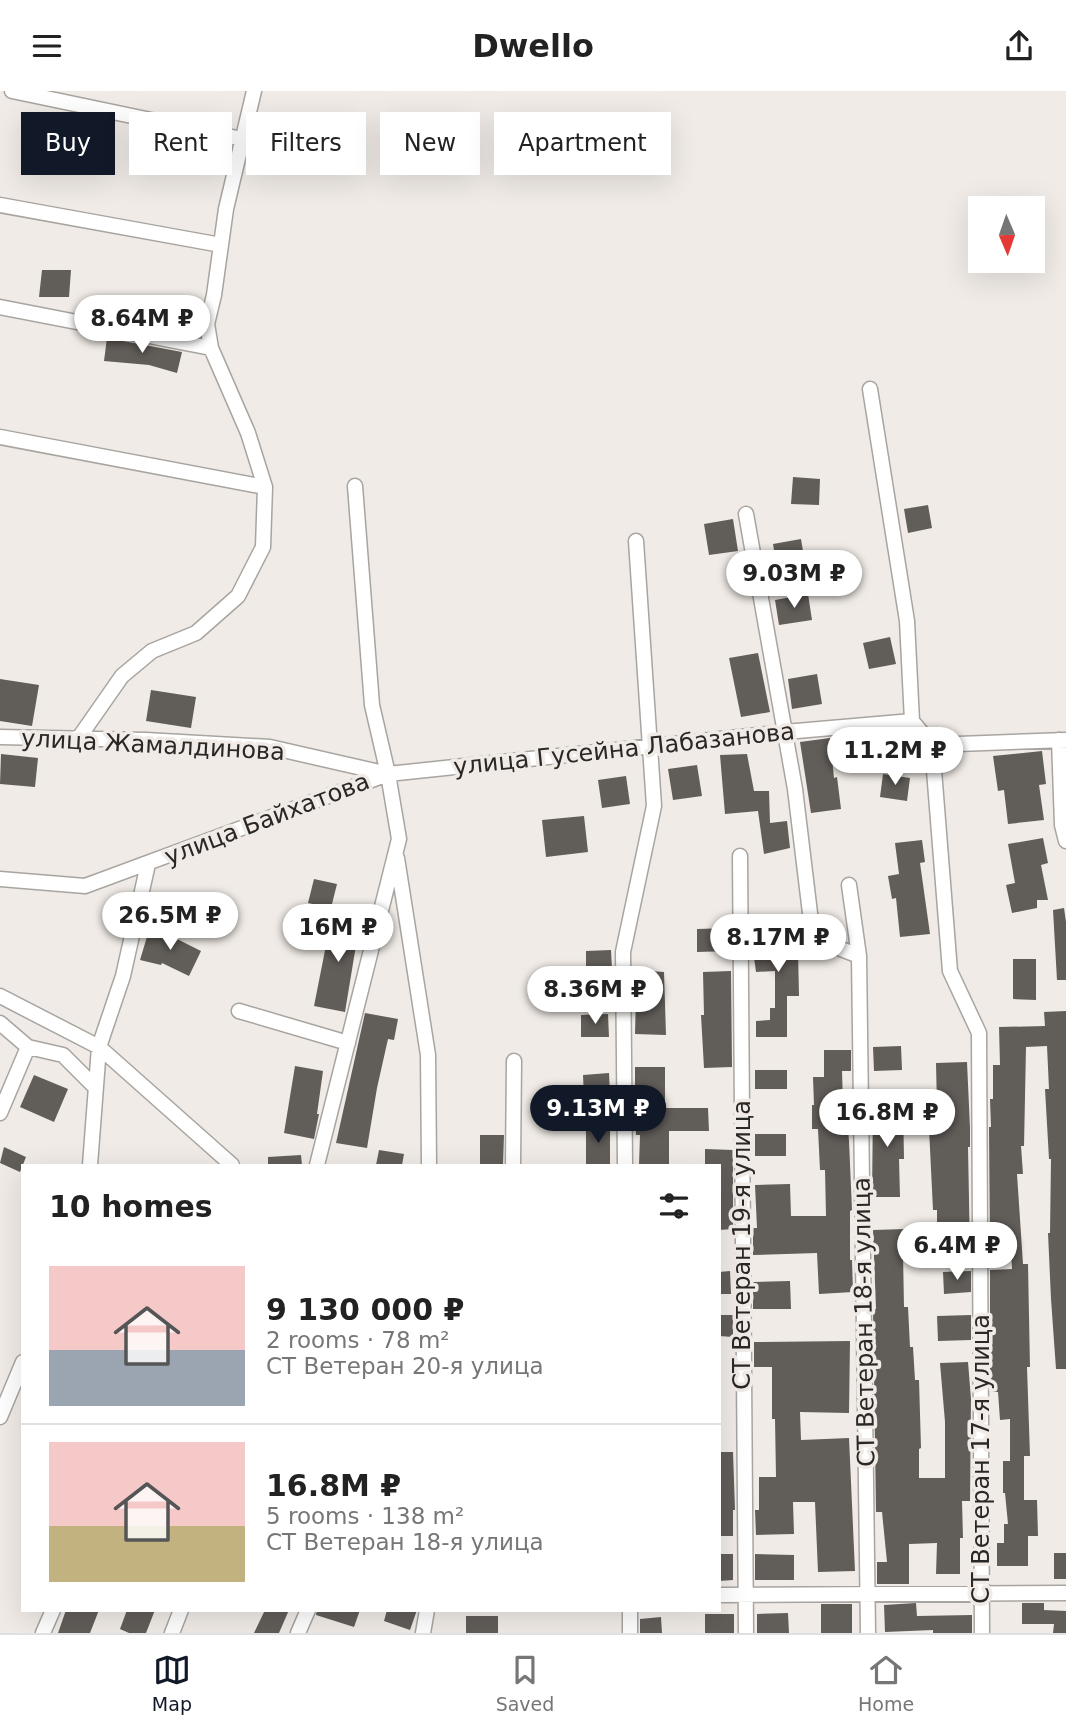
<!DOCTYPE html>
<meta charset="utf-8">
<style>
:root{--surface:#fff;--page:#f6f6f6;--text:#222;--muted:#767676;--line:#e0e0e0;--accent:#111827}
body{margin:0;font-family:"DejaVu Sans",sans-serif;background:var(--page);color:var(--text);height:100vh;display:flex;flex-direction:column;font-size:26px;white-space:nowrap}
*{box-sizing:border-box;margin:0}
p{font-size:23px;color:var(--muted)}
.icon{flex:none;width:38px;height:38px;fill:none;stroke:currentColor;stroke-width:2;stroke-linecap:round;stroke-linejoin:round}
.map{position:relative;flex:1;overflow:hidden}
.details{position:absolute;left:21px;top:1073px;width:700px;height:448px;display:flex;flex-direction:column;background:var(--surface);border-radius:0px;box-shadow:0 7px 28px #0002}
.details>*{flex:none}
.guide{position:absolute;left:21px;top:21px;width:700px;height:63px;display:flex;gap:14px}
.needle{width:46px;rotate:178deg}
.controls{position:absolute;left:968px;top:105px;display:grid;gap:14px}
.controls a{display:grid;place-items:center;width:77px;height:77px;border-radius:0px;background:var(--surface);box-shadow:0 7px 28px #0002;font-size:35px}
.price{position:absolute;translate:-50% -60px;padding:0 16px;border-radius:24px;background:#fff;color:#222;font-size:23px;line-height:46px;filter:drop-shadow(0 2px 4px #0008)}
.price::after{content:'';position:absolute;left:50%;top:42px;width:21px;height:16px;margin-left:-10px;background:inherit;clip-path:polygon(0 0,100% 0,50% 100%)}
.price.active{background:var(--accent);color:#fff}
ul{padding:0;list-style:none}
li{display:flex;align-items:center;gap:21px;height:175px;padding:0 28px}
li+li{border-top:2px solid var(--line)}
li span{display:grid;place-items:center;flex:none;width:196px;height:140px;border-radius:0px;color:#555}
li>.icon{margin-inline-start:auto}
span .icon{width:84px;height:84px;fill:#fffc;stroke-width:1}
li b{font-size:30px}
h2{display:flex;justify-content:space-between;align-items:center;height:84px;padding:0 28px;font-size:30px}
.tag{padding:0 24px;border-radius:0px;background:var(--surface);box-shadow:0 7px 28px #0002;font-size:24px;line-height:63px}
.tag.active{background:var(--accent);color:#fff}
header{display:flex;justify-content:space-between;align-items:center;height:91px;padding:0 28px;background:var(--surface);font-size:32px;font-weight:700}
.tab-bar{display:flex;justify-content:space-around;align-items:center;height:98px;border-top:2px solid var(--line);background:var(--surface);font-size:19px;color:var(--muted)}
.tab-bar a{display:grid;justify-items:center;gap:4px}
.tab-bar .active{color:var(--accent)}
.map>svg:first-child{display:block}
.building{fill:#615d59}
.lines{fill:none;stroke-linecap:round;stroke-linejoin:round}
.minor-casing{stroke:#a8a49f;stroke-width:17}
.minor{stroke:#fff;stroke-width:14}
.labels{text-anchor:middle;stroke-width:7;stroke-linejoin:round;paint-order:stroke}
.street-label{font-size:24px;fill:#2a2826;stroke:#f0ebe6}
</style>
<header><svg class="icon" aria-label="menu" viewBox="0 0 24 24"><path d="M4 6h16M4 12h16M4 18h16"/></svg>Dwello<svg class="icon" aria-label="share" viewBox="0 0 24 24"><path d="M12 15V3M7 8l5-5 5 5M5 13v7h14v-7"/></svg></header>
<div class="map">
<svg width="1066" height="1542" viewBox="0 0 1066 1542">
<rect width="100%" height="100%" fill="#f0ebe6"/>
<path class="building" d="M42 179H71L69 206H39Z
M107 247 182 261 177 282 149 274 104 270Z
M793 386 820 388 819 414 791 413Z
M928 414 932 437 908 442 904 418Z
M733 428 738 460 709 464 704 433Z
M801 448 806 478 778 483 773 453Z
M808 503 812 529 779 534 775 509Z
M890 546 896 573 869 578 863 552Z
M758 562 770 621 741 626 729 567Z
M817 583 822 613 792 618 788 588Z
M0 588 39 594 32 635 0 630Z
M151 599 196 606 191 637 146 630Z
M830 647 834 687 837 686 841 718 811 722 800 651Z
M1042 660 1046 693 1039 694 1044 729 1008 733 1004 699 998 700 993 665Z
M1 663 38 667 35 696 0 693Z
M747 663 754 700H769L770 732 787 730 790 757 764 763 758 720 725 723 720 664Z
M697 674 702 705 673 709 668 678Z
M883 683 910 687 907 710 880 706Z
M626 685 630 713 602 717 598 689Z
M584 725 588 761 546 766 542 729Z
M1043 747 1048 772 1041 774 1048 809H1037V817L1012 822 1006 794 1015 792 1008 753Z
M922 749 925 771 920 772 930 843 900 846 896 807 892 808 888 785 899 783 895 752Z
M314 788 337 793 331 817 308 812Z
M1064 817 1066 831V889H1057L1053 819Z
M332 824 360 830 345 921 314 915Z
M789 829 791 859H798L799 905H787V946H756V930L770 929V917H775V880L756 881 753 859H762L760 831Z
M730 837 731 860 697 861V838Z
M149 839 167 843 201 860 189 885 162 872 161 874 140 869Z
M611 859 612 879 586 880V860Z
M1013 868H1036V909L1013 908Z
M650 880 664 881 666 944 635 943 636 905 633 906V881Z
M731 880 732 976 704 977 701 924H704L703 881Z
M1066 920V1278H1056L1051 1208 1048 1142H1050L1051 1068H1049L1045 998H1049L1047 955 1026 956 1024 1055H1021L1023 1083H1017L1023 1173H1028L1030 1276H1027L1030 1365H1024V1409H1037L1038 1445H1028V1475H997V1452H1004V1433H1008L1005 1402H1003V1370H1010V1328L1000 1329 998 1301H993L990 1280V1179L1012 1178 1011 1160H990L989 1036H991L990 1008H993V974H1000L999 936 1045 935 1044 921Z
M365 922 398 928 394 949 388 948 377 997 367 1057 336 1052Z
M608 923 609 946H581V924Z
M901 955 902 979 874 980 873 956Z
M824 959H851V980H842L843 1013H846L849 1050 852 1119 850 1120V1169H852L853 1201 819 1203 817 1162 753 1164V1137H757L755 1094 790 1093 791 1125H826L825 1079H820L818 1038H812V1014H814L813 986H824Z
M967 971 970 1037V1056H968L970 1161H937V1119H933L928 1017H937L936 972Z
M295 975 323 980 317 1023H319L314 1048 284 1042Z
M635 976H665V1017H708L709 1040H669V1074H639L640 1044H636L635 1019Z
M755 979H787V998H755Z
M609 982 610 1004 584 1006 583 984Z
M34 984 68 998 54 1031 20 1016Z
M903 1012 904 1068H899L900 1106H872L873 1013Z
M586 1034H610V1074H586Z
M755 1043H786V1065H755Z
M480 1044H504L503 1074H480Z
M4 1056 26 1066 20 1081 0 1072Z
M705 1058 733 1059V1138L719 1139V1074H705Z
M379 1059 404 1063 402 1074H376Z
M301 1064 302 1074H268V1066Z
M905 1138 906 1162H903L904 1216H908L910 1256H913L915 1289H919L921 1357 919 1358V1387H945V1331L940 1272 968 1271 971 1308 970 1410H962L963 1447H960V1483H936L937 1452 909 1453V1493H877V1471H887L882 1421H876L873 1218H876L873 1139Z
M730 1180 731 1203H719V1181Z
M971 1180V1201L944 1203 943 1181Z
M790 1190 791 1218H753V1191Z
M719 1224H733V1246L719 1245Z
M971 1224V1249L938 1250 937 1225Z
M850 1250 849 1322 800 1321 801 1349 849 1347 855 1480 818 1481 815 1411H793L794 1443 756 1444 755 1419H759V1386H776L775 1328H772V1276H754V1251Z
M719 1361H733L735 1419H733V1445H719Z
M1054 1462H1066V1488H1054Z
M719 1463H733V1489L719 1490Z
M755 1463 794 1464V1489H755Z
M916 1512 917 1525 972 1524V1542H933V1539L885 1541 884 1514Z
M1022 1512H1044V1519L1066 1520V1542H1053L1054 1533H1022Z
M821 1513H852V1542H821Z
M66 1519H99L90 1542H58Z
M127 1519H155L146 1542H129L120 1538Z
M265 1519H289L279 1542H254Z
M317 1519H360L354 1536 316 1524Z
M387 1519H417L410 1539 384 1530Z
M788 1522 789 1542H757V1523Z
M705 1523H734V1542H705Z
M466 1525H498V1542H466Z
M661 1526 662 1542H640V1528Z"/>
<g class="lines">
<g class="minor-casing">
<path id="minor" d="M12 0 242 48
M0 114 221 154
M0 216 211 257
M870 298 907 530 912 630
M0 346 265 396
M355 395 372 614 388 683
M746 423 795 698 813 847 859 865
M0 646 146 649 270 656 388 683 785 641 912 630 932 654 950 880 979 942 982 1542
M78 648 122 585 152 560 196 542 238 505 263 456 265 396 248 342 211 257 207 233 214 204 226 118 254 0
M1059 649 1062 734 1066 750
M932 654 1066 649
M740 765 746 1542
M397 767 428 964 429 1074
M0 788 85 795 388 683 399 748 317 1074
M849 794 859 865 868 1542
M0 905 99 956 232 1074
M239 920 348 952
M0 932 28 956 63 964 96 997
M0 1022 28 956
M90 1074 99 956 123 885 148 773
M513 1074 514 970
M625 1074 623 861 654 715 636 450
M0 1326 23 1271
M719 1504 1066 1502
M630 1519V1542
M43 1542 53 1519
M172 1542 181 1519
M298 1542 308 1519
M423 1542 427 1519"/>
</g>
<use href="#minor" class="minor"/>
</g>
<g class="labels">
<g class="street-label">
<text transform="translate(153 654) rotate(3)" y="8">улица Жамалдинова</text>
<text transform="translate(624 658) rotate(-6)" y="8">улица Гусейна Лабазанова</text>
<text transform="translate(267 728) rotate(-21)" y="8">улица Байхатова</text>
<text transform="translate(742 1154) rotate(-90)" y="8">СТ Ветеран 19-я улица</text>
<text transform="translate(864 1231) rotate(-91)" y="8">СТ Ветеран 18-я улица</text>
<text transform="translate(981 1368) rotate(-90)" y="8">СТ Ветеран 17-я улица</text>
</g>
</g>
</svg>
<div class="controls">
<a><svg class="needle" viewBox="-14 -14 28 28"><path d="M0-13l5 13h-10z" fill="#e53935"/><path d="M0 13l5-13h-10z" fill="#767676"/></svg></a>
</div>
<b class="price" style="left:142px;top:264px">8.64M ₽</b>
<b class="price" style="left:794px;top:519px">9.03M ₽</b>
<b class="price" style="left:895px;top:696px">11.2M ₽</b>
<b class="price" style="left:170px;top:861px">26.5M ₽</b>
<b class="price" style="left:338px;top:873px">16M ₽</b>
<b class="price" style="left:778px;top:883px">8.17M ₽</b>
<b class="price" style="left:595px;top:935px">8.36M ₽</b>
<b class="price active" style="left:598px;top:1054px">9.13M ₽</b>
<b class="price" style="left:887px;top:1058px">16.8M ₽</b>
<b class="price" style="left:957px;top:1191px">6.4M ₽</b>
<div class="guide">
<a class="tag active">Buy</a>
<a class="tag">Rent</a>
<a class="tag">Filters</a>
<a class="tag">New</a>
<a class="tag">Apartment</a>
</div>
<section class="details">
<h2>10 homes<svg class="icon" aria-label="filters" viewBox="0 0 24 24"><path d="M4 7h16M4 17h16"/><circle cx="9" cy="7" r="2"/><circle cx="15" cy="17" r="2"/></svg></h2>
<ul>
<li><span style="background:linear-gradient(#f6c9c9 60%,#9aa5b1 0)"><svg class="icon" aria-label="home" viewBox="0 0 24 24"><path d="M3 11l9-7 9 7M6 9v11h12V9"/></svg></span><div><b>9 130 000 ₽</b><p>2 rooms · 78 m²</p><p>СТ Ветеран 20-я улица</p></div></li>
<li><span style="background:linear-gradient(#f6c9c9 60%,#c2b280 0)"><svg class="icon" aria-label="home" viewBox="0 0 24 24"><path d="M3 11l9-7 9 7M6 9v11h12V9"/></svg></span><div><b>16.8M ₽</b><p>5 rooms · 138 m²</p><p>СТ Ветеран 18-я улица</p></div></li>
</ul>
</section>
</div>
<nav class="tab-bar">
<a class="active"><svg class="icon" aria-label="map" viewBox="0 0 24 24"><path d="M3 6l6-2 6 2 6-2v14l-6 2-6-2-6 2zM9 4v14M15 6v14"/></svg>Map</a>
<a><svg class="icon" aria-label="saved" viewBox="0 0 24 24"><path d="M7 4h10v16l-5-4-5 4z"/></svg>Saved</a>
<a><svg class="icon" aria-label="home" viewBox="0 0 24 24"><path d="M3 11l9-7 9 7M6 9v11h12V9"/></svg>Home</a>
</nav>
